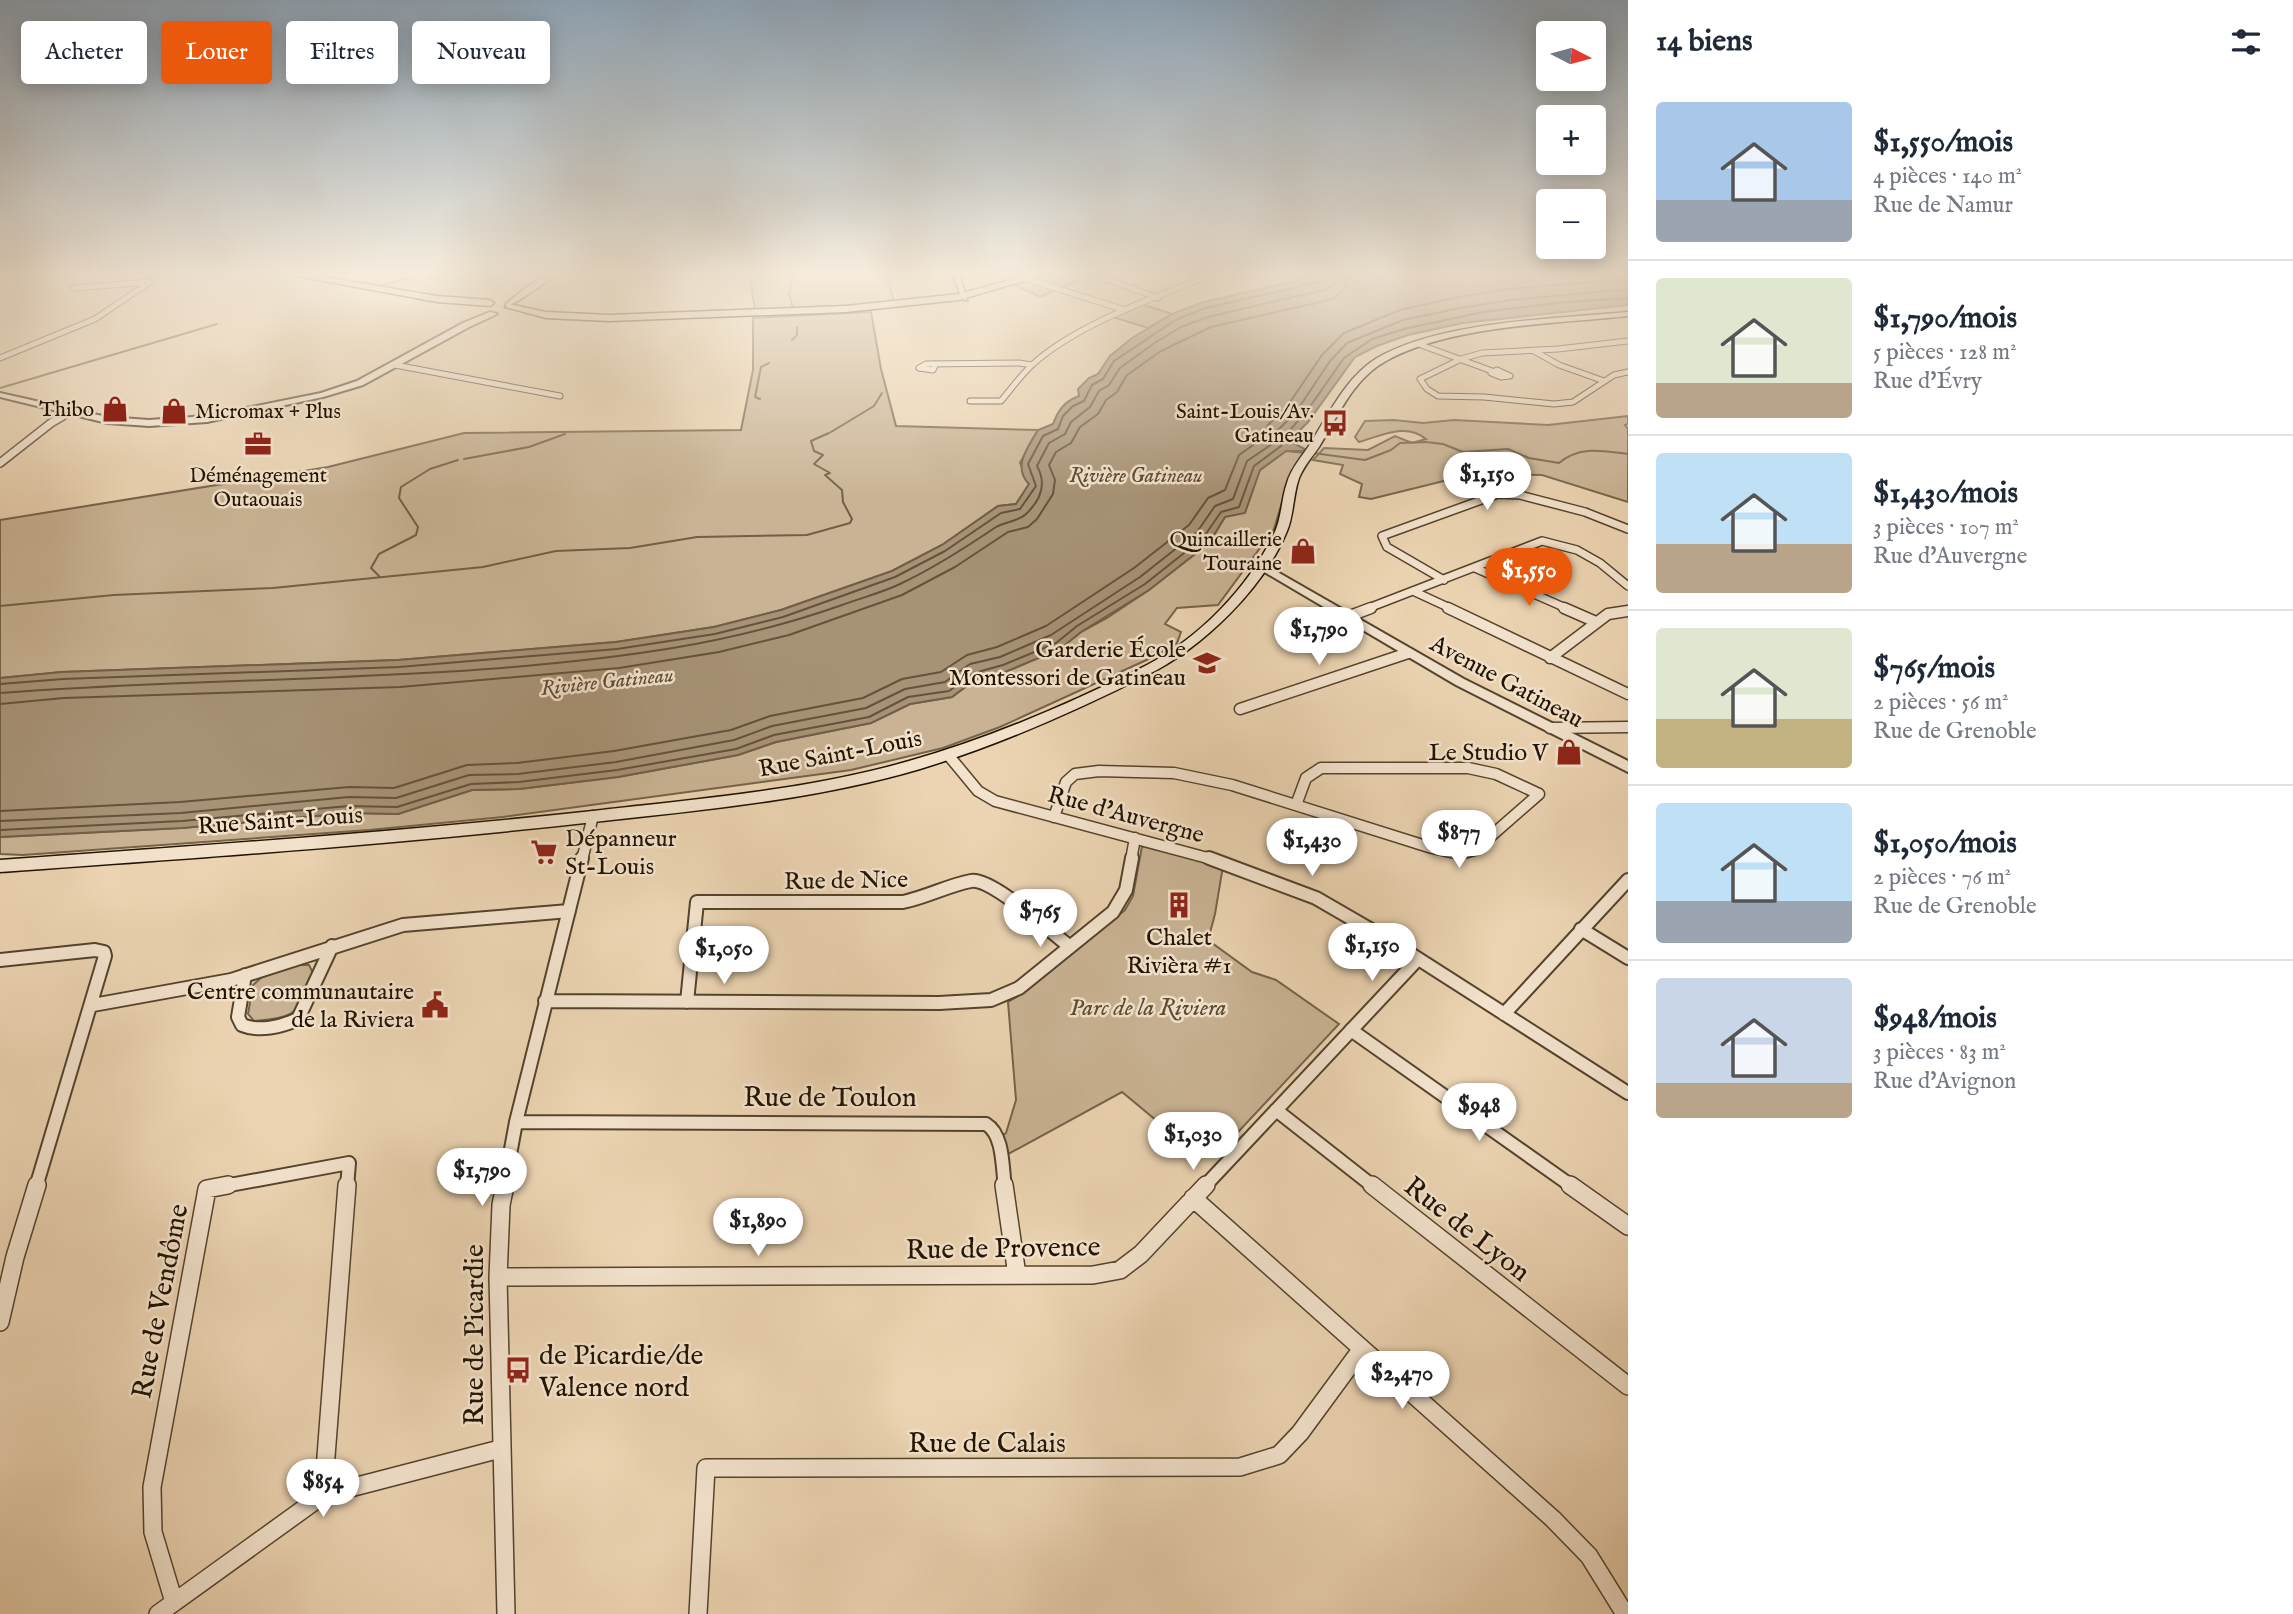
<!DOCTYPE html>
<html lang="fr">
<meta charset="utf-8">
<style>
:root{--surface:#fff;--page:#f2f2f3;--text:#1f2937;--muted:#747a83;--line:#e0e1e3;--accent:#ea580c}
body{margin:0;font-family:"IM FELL English",serif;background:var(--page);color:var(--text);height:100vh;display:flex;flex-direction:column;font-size:26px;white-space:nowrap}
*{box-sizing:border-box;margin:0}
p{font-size:23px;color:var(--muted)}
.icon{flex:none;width:38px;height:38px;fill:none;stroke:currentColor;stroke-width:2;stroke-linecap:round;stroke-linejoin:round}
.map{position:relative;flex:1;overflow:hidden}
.panel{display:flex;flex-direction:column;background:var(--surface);width:665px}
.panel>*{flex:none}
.top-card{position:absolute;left:21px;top:21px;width:665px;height:63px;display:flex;gap:14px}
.needle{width:46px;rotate:96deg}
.buttons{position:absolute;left:1536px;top:21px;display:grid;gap:14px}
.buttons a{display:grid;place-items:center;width:70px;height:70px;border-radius:7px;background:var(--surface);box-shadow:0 4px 18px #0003;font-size:35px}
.price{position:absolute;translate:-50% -60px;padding:0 16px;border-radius:24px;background:#fff;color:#222;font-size:23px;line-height:46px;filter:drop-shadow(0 2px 4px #0008)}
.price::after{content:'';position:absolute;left:50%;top:42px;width:21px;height:16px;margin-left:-10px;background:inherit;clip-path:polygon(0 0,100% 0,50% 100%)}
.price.active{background:var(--accent);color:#fff}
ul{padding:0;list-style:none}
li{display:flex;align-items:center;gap:21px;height:175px;padding:0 28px}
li+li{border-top:2px solid var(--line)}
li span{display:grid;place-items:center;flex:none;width:196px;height:140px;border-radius:7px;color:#555}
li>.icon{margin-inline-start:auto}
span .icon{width:84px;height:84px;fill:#fffc;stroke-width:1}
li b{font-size:30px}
h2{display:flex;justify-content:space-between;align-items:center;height:84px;padding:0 28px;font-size:30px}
.tag{padding:0 24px;border-radius:7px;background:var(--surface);box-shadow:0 4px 18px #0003;font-size:24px;line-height:63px}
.tag.active{background:var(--accent);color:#fff}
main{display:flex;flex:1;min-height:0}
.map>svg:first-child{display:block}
.green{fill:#c9b394;stroke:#75634a;stroke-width:2}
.water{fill:#a79276;stroke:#715f47;stroke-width:2}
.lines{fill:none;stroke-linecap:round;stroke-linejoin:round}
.shore{stroke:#64523c;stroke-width:2}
.stream{stroke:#715f47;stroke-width:2}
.minor-far4-casing{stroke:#54432d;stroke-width:7}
.minor-far3-casing{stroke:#54432d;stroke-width:10}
.minor-far2-casing{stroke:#54432d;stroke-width:13}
.minor-far1-casing{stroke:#54432d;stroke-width:16}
.minor-casing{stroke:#54432d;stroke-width:20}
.tertiary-casing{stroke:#54432d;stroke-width:4}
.secondary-casing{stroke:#211301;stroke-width:3}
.primary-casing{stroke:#211301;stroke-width:3}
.motorway-casing{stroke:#211301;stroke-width:3}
.minor-far4{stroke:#f3e3cd;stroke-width:5}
.minor-far3{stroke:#f3e3cd;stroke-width:7}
.minor-far2{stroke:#f3e3cd;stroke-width:10}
.minor-far1{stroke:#f3e3cd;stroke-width:12}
.minor{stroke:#f3e3cd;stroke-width:17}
.tertiary{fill:#f3e3cd;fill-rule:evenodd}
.secondary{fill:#f3e3cd;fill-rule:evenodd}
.primary{fill:#ecd4b2;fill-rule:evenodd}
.motorway{fill:#ecd4b2;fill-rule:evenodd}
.labels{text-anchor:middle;stroke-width:5;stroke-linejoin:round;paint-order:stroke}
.far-poi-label{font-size:21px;fill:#211301;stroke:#f3e3cd;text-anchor:end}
.far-water-label{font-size:21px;font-style:italic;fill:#5d4c36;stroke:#f3e3cd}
.poi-label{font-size:24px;fill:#211301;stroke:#f3e3cd;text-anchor:end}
.street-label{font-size:24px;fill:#211301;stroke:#f3e3cd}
.park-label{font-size:24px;font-style:italic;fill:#5c4b34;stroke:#f3e3cd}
.near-street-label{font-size:28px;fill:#211301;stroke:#f3e3cd}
.near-poi-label{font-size:28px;fill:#211301;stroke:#f3e3cd;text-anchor:start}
</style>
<main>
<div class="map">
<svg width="1628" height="1614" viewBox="0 0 1628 1614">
<rect width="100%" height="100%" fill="#ecd4b2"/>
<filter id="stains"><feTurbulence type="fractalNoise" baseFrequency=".00286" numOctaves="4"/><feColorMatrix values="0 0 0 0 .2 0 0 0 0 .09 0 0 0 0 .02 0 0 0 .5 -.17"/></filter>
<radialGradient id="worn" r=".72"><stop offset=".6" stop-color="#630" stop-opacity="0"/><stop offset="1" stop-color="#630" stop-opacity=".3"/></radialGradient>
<path class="green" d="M749 271H887L894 303 755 310Z
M1053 271H1086L1076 275 1077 281 1040 297 1015 285Z
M1141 304 1172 314 1148 328 1113 317Z
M871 312 881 369 896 426 1038 430 1020 463 1030 483 1016 504 998 506 942 545 892 571 781 610 714 627 616 642 398 660 62 672 0 678V520L328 467 464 433 741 430 753 370V318Z
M1628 416V424L1625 425 1628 429V502L1542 475 1472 474 1371 499 1359 497 1362 484 1340 474 1343 465 1313 460 1324 448 1368 450 1395 436 1412 443 1426 439C1406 422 1381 436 1359 442L1355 437 1365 421 1394 420 1423 423 1454 420 1548 425Z
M1286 451 1305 453 1291 472 1274 529 1218 605 1177 608 1165 624 1181 632 1177 643 1153 657 1000 727 943 748 851 770 503 817 369 830 23 855 0 854V837L182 828 350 813 398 814 472 790 519 789 618 777 738 755 776 742 871 723 910 704 952 697 976 679 1005 672 1060 649 1081 632 1107 618 1149 590 1209 543 1225 517 1254 485 1260 470Z
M1142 846 1223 866 1215 914 1208 940 1252 972 1276 980 1339 1024 1226 1145 1213 1135 1202 1146 1177 1125 1169 1131 1122 1092 1001 1158 998 1139 1006 1133 1016 1100 1008 1002 1025 992 1125 910 1133 896Z
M298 965H309L313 973C294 1015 302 1016 254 1021L248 1014 253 985 262 977Z"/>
<path class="water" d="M1336 271H1628V305L1463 323 1408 335 1377 346 1355 357 1308 422 1289 441 1305 449 1303 451H1286L1260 470 1245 513 1225 517 1209 543 1149 590 1081 632 1060 649 1005 672 976 679 952 697 910 704 871 723 776 742 738 755 618 777 519 789 472 790 398 814 350 813 182 828 0 837V678L62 672 398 660 616 642 714 627 781 610 892 571 942 545 998 506 1016 504 1029 484C1012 467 1028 447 1038 430L1053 424C1058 410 1065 401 1079 396L1078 389 1089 378 1098 374 1110 356 1132 338 1174 313 1204 302Z"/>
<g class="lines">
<path class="shore" d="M0 684 63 679 399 667 617 649 715 634 783 617 895 577 945 551 1001 513 1020 509 1036 486 1028 464 1043 436 1058 429 1063 416 1073 406 1084 401 1092 385 1103 379 1114 361 1177 319 1206 308 1324 281 1329 278 1330 271
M0 693C167 680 335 681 502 668 621 658 729 645 842 605 861 598 881 593 900 584 934 568 965 548 996 527 1005 522 1019 521 1026 514 1041 500 1047 484 1037 466L1049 443 1065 434 1071 422 1090 407 1099 391 1109 385 1120 368 1156 342 1181 327 1208 317 1328 289 1336 282 1339 271
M0 704 64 698 400 687 619 668 719 652 789 635 902 595 955 567 1008 532 1028 527 1037 519 1053 494 1055 480 1049 465 1056 452 1071 443 1080 427 1098 414 1106 400 1117 392 1127 375 1161 351 1211 327 1333 299 1345 288 1349 271
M0 811 180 802 349 787 394 788 467 765 517 763 614 751 731 730 770 716 863 698 902 679 941 672 967 655 997 647 1046 626 1134 568 1189 525 1208 498 1225 490 1239 455 1263 438 1268 425 1288 405 1322 355 1344 333 1400 310 1458 297 1510 289 1628 279
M0 821 181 813 349 797 396 798 469 775 518 774 616 762 734 740 772 726 866 708 905 689 945 682 970 664 1000 657 1051 635 1140 577 1197 532 1215 506 1233 499 1247 461 1272 444 1277 431 1296 412 1330 361 1347 343 1403 320 1460 308 1511 300 1628 289
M0 830 182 821 349 806 397 807 471 784 519 782 617 770 736 749 774 735 869 717 908 697 949 691 974 673 1003 665 1056 643 1077 626 1145 584 1203 538 1221 512 1239 507 1254 466 1281 446 1285 436 1309 408 1344 358 1372 339 1404 329 1483 312 1566 302 1628 298"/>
<path class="stream" d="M383 285 436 271
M793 308 789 294 794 271
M792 340 797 335V327
M0 388 217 324
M760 399 755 397 761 367 769 363
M831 432 874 406 882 393
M1313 453 1365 460 1391 450 1400 443 1426 442 1443 444 1463 452 1508 449 1529 458 1559 463C1580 445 1603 451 1628 454
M464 459 529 447 565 434
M379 576 371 568 379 554 416 535 418 527 399 498 401 487 430 469 458 460
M0 606 114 595 273 588 483 567 556 551 630 548 697 537 807 535 850 523 852 519 843 502 842 490 825 475 830 473 814 464 823 455 814 451 811 441 829 433"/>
<g class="minor-far4-casing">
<path id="minor-far4" d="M1133 271 1106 279 1158 298
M1027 279 1125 310
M1628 341 1558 349 1482 353 1461 359 1420 379 1427 389 1438 396 1484 397 1554 404 1573 402 1614 375 1628 372
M1421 345 1492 371
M1534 351 1559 365 1604 381
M0 358 95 319 150 282 73 288
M936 364 933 370 919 368 926 364 1019 363 1032 365
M395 365 560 396
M1497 370 1510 376 1501 377 1491 373Z
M970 401H1001C1011 389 1021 375 1033 364 1080 322 1162 295 1220 271
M60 418 72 412"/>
</g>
<g class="minor-far3-casing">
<path id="minor-far3" d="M0 463 51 423 63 416
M1475 568 1568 609
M1444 580 1387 547 1382 536 1498 494 1520 495 1585 512 1628 529
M1413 591 1452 609
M1366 609 1542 541 1577 550 1600 563 1628 586"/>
</g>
<g class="minor-far2-casing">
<path id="minor-far2" d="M1448 608 1628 694
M1564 608 1596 622
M1347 617 1371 608
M1550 658 1608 614 1628 611
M1240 709 1408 653
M1550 728 1628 727
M949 756 978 791 995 801 1215 860
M1054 817 1066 782 1075 774 1099 771 1174 773 1232 785 1432 848 1460 854 1475 850 1539 794 1496 774 1468 768H1321L1306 778 1296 805
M582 860 593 816
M1131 860 1135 838"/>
</g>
<g class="minor-far1-casing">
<path id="minor-far1" d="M1209 858 1316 898 1392 942 1628 1093
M1581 929 1628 958
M0 960 95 950 104 952 105 956 36 1187
M245 975 238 1017 242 1025C259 1032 281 1027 298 1019L332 946
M545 1001 939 1003 991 1000 1019 988 1113 912 1126 890 1132 858
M687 1002 697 902H903C927 897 949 885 971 881 991 877 1051 932 1069 946
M93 1005 231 980 403 925 569 911
M1504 1014 1628 880
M1351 1030 1573 1187
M1276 1110 1374 1187
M516 1122 986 1124C1004 1135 1002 1167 1005 1187
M219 1187 349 1163 347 1187
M504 1187 516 1122 582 858
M1204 1187 1418 959"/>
</g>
<g class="minor-casing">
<path id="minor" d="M505 1185 501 1205 498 1277 506 1614
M1004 1185 1017 1275
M1372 1185 1628 1386
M1570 1185 1628 1226
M1193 1198 1553 1519 1589 1556 1625 1614
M498 1277 1093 1275 1120 1270 1141 1254 1206 1185
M0 1322 15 1257 37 1185
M323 1495 347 1185
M174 1602 153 1532 152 1487 207 1189 228 1185
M158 1614 323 1495 500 1449
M698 1614 706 1468 1240 1467 1279 1455 1300 1433 1361 1350"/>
</g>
<g class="tertiary-casing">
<path id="tertiary" d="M552 271H560C552 278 513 306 506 306V304L527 287Z
M952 271H958L967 300 962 299Z
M490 312 497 314 469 327 363 385 323 397 207 422 149 426 107 423 0 397V393L107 417 149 420 207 416 321 393 357 381 463 323Z
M1260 562 1464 679 1628 761V772L1456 685 1256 567 1255 565Z"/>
</g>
<g class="secondary-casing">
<path id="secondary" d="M1628 312V316C1555 324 1450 325 1386 361 1353 379 1338 416 1319 447 1312 457 1304 466 1299 478 1293 495 1294 514 1287 531 1264 588 1203 647 1149 674 1076 711 999 745 920 769 815 800 703 810 594 822 397 844 198 858 0 872V860C198 846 396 832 593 811 697 799 809 790 909 761 991 738 1071 703 1147 665 1199 638 1247 589 1273 536 1282 519 1281 500 1287 483 1291 468 1302 457 1310 444 1329 414 1346 377 1377 358 1442 321 1554 319 1628 312Z"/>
</g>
<g class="primary-casing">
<path id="primary" d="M270 271H289L437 296 490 300 494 303 490 306 437 302Z
M1043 271H1057L959 300 846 312 609 321 546 318 505 307 509 304 546 312 609 315 846 306 959 294Z"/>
</g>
<g class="motorway-casing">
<path id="motorway" d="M0 271H6L1 274Z"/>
</g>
<use href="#minor-far4" class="minor-far4"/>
<use href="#minor-far3" class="minor-far3"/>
<use href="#minor-far2" class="minor-far2"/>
<use href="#minor-far1" class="minor-far1"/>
<use href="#minor" class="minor"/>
<use href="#tertiary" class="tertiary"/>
<use href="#secondary" class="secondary"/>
<use href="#primary" class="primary"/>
<use href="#motorway" class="motorway"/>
</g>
<linearGradient id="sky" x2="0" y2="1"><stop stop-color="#8ea6ba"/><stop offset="0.55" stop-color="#f6ecdc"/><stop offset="1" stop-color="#f6ecdc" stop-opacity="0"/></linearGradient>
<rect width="1628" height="497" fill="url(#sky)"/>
<defs>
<g id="shop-bare" transform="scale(2.1)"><path d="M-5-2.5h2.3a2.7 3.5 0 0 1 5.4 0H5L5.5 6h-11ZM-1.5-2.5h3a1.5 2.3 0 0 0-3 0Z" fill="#8f2418" stroke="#f3e3cd" stroke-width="2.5" paint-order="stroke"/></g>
<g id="bus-bare" transform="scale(2.1)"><path d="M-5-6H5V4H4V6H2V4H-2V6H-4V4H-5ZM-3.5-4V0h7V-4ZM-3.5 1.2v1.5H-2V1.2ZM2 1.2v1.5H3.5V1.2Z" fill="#8f2418" stroke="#f3e3cd" stroke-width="2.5" paint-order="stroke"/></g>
<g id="office-bare" transform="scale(2.1)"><path d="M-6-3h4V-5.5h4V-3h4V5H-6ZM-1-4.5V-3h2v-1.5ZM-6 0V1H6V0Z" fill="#8f2418" stroke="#f3e3cd" stroke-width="2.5" paint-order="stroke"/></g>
<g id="school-bare" transform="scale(2.1)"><path d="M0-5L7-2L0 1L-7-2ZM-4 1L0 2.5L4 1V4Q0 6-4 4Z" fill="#8f2418" stroke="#f3e3cd" stroke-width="2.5" paint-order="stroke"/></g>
<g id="supermarket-bare" transform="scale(2.1)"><path d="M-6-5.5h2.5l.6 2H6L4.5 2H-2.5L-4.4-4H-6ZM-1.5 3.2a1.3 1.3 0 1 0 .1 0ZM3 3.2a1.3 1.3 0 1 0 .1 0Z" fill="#8f2418" stroke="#f3e3cd" stroke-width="2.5" paint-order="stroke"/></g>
<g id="building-bare" transform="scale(2.1)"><path d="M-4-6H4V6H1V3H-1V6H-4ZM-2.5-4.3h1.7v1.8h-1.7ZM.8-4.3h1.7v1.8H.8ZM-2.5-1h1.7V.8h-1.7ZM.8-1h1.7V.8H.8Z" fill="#8f2418" stroke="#f3e3cd" stroke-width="2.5" paint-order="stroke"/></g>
<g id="civic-bare" transform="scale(2.1)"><path d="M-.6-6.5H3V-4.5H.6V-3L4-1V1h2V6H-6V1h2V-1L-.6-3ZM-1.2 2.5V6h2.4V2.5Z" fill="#8f2418" stroke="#f3e3cd" stroke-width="2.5" paint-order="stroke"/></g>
</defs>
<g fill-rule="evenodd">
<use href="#shop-bare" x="115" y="409"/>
<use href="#shop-bare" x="174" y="411"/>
<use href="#bus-bare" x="1335" y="423"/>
<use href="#office-bare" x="258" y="444"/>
<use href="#shop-bare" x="1303" y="551"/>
<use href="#school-bare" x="1207" y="663"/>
<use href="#shop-bare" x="1569" y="752"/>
<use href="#supermarket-bare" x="544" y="852"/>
<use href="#building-bare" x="1179" y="905"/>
<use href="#civic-bare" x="435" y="1005"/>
<use href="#bus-bare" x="518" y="1370"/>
</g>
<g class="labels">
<g class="far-poi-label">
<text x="94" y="416">Thibo</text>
<text x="195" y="418" text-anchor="start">Micromax + Plus</text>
<text x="1314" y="418">Saint-Louis/Av.<tspan x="1314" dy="24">Gatineau</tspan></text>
<text x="258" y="482" text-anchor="middle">Déménagement<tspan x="258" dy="24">Outaouais</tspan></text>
<text x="1282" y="546">Quincaillerie<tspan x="1282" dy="24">Touraine</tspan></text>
</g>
<g class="far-water-label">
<text x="1136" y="482">Rivière Gatineau</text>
<text transform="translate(607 681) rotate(-6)" y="7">Rivière Gatineau</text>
</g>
<g class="poi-label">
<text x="1186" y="657">Garderie École<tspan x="1186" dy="28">Montessori de Gatineau</tspan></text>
<text x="1548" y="760">Le Studio V</text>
<text x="565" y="846" text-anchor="start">Dépanneur<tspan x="565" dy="28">St-Louis</tspan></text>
<text x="1179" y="945" text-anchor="middle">Chalet<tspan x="1179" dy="28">Rivièra #1</tspan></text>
<text x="414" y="999">Centre communautaire<tspan x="414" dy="28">de la Riviera</tspan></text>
</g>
<g class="street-label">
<text transform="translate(1507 681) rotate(28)" y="8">Avenue Gatineau</text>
<text transform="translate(840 753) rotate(-11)" y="8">Rue Saint-Louis</text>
<text transform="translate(1126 814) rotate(15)" y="8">Rue d'Auvergne</text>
<text transform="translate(280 820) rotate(-4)" y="8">Rue Saint-Louis</text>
<text transform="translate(846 880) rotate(-1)" y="8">Rue de Nice</text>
</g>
<g class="park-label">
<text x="1148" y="1015">Parc de la Riviera</text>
</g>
<g class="near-street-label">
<text x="830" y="1106">Rue de Toulon</text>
<text transform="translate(1468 1228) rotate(38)" y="10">Rue de Lyon</text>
<text transform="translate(1003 1247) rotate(-1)" y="10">Rue de Provence</text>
<text transform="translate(159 1301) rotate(-79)" y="10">Rue de Vendôme</text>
<text transform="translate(473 1335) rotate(-90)" y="10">Rue de Picardie</text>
<text x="987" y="1452">Rue de Calais</text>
</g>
<g class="near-poi-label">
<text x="539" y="1364">de Picardie/de<tspan x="539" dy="32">Valence nord</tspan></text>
</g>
</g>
<rect width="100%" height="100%" filter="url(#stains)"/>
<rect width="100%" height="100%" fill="url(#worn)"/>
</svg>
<div class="buttons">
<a><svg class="needle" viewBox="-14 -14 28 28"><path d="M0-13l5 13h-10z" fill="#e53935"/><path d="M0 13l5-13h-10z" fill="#747a83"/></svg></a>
<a>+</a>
<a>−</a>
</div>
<b class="price" style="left:1487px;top:512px">$1,150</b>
<b class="price active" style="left:1529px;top:608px">$1,550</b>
<b class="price" style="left:1319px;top:667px">$1,790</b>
<b class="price" style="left:1459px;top:870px">$877</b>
<b class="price" style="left:1312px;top:878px">$1,430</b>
<b class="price" style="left:1040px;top:949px">$765</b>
<b class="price" style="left:1372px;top:983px">$1,150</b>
<b class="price" style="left:724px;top:986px">$1,050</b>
<b class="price" style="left:1479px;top:1143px">$948</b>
<b class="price" style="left:1193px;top:1172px">$1,030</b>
<b class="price" style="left:482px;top:1208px">$1,790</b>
<b class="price" style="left:758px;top:1258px">$1,890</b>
<b class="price" style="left:1402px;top:1411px">$2,470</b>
<b class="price" style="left:323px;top:1519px">$854</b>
<div class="top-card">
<a class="tag">Acheter</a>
<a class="tag active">Louer</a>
<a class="tag">Filtres</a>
<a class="tag">Nouveau</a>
</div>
</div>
<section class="panel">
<h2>14 biens<svg class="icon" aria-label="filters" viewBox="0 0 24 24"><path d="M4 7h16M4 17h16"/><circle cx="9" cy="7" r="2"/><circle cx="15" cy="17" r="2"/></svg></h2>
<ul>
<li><span style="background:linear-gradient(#a9c7e8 70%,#9aa5b1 0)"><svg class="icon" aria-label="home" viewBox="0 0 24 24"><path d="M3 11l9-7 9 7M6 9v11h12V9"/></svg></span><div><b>$1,550/mois</b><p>4 pièces · 140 m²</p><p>Rue de Namur</p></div></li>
<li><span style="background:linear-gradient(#dfe7d0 75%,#b9a48a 0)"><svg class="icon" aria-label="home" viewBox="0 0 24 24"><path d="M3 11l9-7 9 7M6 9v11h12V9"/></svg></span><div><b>$1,790/mois</b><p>5 pièces · 128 m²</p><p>Rue d'Évry</p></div></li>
<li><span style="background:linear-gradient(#bfe0f5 65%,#b9a48a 0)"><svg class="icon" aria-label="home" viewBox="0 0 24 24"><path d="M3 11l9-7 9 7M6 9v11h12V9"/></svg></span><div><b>$1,430/mois</b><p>3 pièces · 107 m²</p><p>Rue d'Auvergne</p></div></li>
<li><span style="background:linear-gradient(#dfe7d0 65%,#c2b280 0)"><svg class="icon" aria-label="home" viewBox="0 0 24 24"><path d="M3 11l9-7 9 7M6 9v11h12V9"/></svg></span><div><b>$765/mois</b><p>2 pièces · 56 m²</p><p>Rue de Grenoble</p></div></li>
<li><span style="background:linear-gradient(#bfe0f5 70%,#9aa5b1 0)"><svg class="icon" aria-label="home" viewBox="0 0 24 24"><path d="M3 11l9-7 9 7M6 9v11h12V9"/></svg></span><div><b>$1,050/mois</b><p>2 pièces · 76 m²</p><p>Rue de Grenoble</p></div></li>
<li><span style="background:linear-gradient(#c9d6e8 75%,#b9a48a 0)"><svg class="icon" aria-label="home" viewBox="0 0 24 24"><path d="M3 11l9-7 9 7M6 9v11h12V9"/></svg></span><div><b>$948/mois</b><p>3 pièces · 83 m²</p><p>Rue d'Avignon</p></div></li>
</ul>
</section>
</main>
